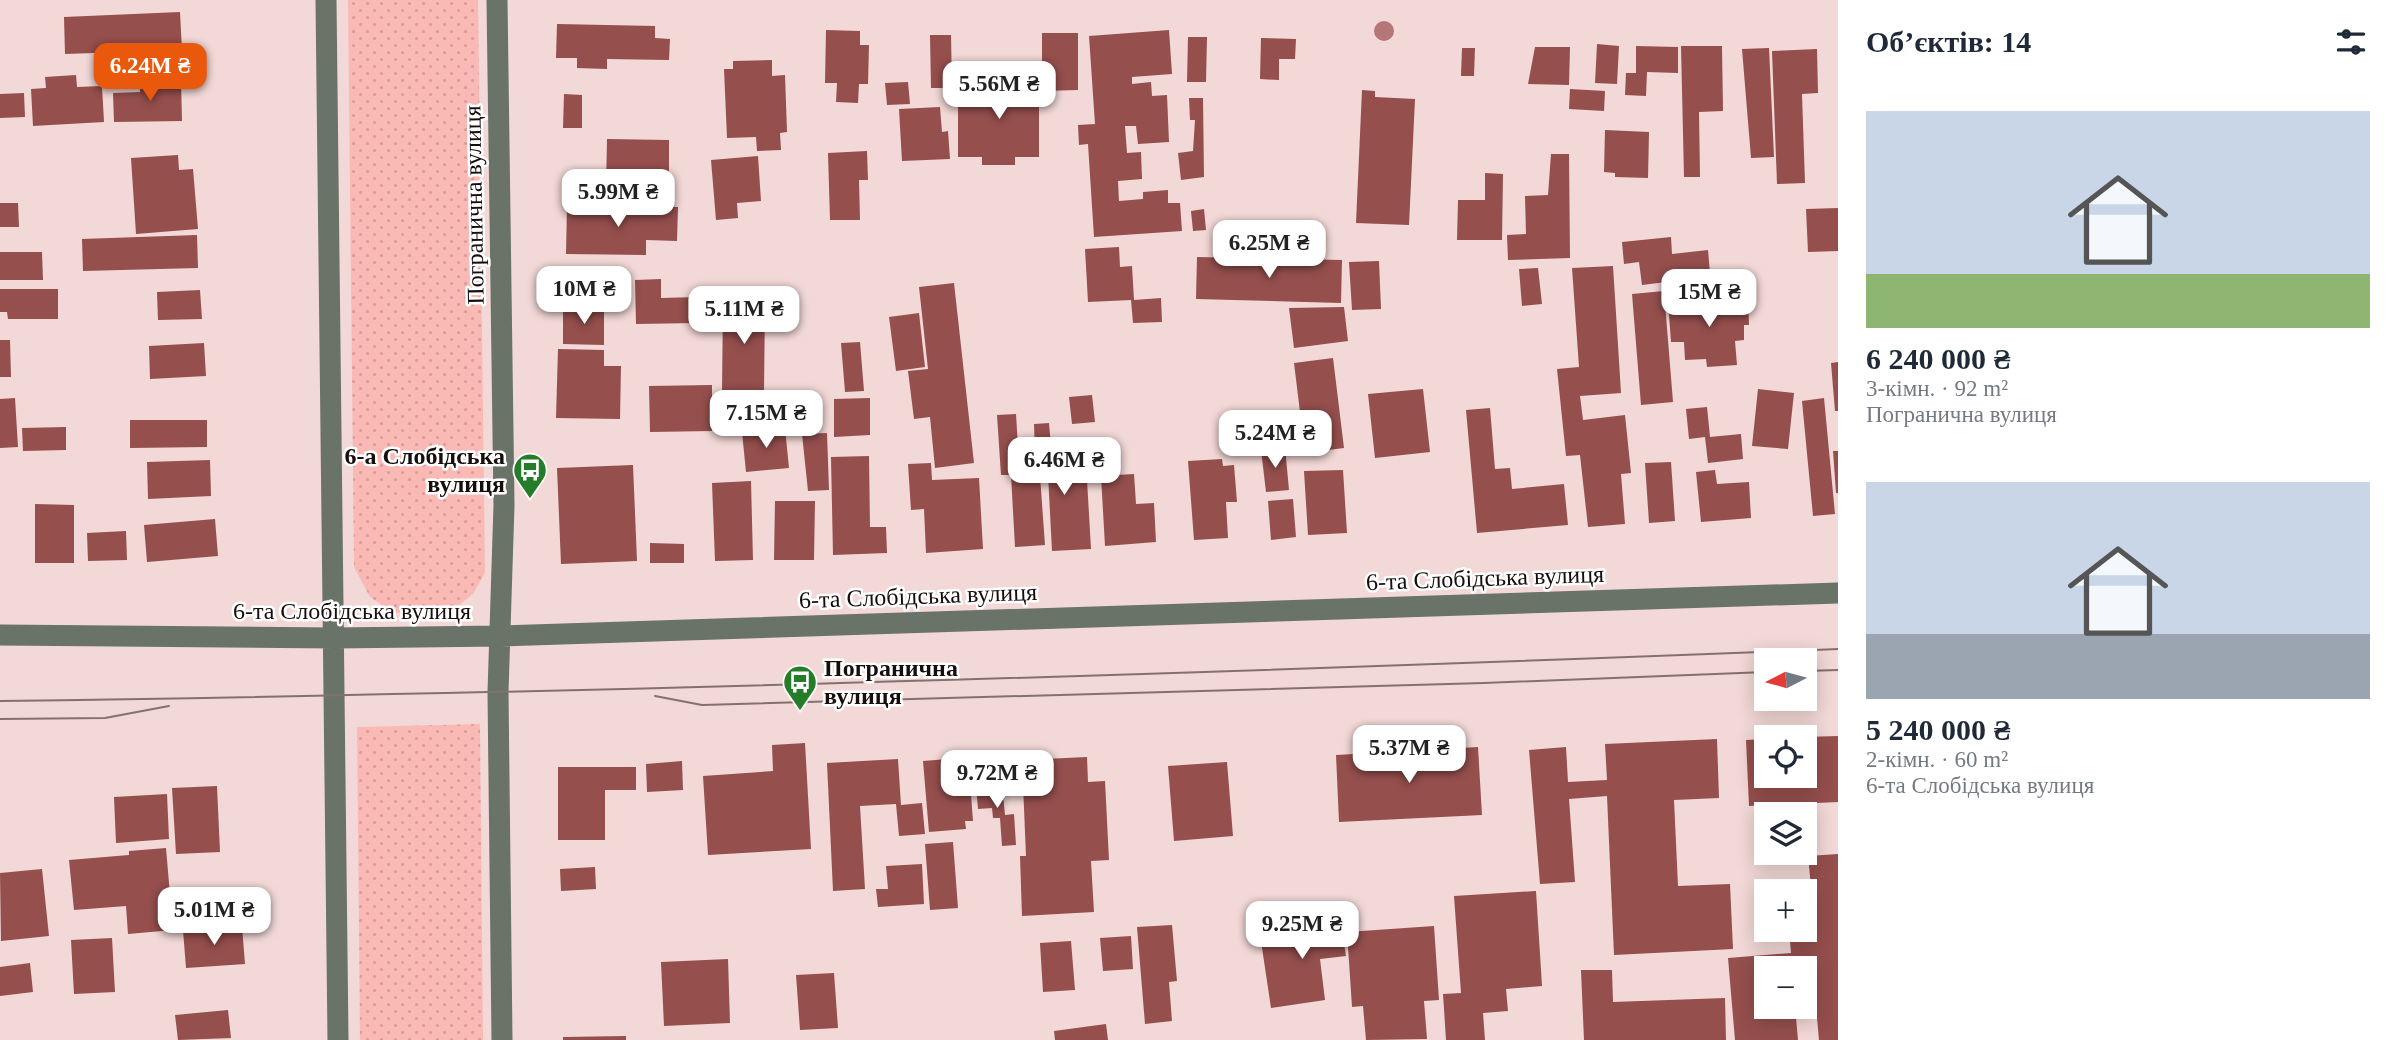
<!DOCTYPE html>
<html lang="uk">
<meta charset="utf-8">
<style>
:root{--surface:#fff;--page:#f6f6f7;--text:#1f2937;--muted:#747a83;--accent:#ea580c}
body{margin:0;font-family:Georgia,serif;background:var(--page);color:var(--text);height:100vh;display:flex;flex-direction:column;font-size:26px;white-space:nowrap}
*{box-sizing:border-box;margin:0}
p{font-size:23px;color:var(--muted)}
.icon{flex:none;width:38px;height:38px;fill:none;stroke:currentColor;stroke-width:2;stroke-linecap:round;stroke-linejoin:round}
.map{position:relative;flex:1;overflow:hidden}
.side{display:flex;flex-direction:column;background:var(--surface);width:560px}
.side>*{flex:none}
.needle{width:46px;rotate:264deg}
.buttons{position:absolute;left:1754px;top:648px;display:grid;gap:14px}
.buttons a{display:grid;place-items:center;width:63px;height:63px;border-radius:0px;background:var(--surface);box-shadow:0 4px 18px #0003;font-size:35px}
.price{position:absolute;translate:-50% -60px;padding:0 16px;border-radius:14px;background:#fff;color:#222;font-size:23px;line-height:46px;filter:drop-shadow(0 2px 4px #0008)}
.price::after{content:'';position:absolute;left:50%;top:42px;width:21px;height:16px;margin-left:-10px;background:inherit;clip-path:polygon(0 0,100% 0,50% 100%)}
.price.current{background:var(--accent);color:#fff}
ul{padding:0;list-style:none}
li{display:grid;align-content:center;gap:14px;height:371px;padding:0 28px}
li span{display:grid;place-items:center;height:217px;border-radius:0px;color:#555}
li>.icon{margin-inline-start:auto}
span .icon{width:126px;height:126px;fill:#fffc;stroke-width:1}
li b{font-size:30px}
h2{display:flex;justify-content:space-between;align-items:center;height:84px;padding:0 28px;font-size:30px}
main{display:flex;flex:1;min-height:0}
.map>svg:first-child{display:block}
.grass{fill:url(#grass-dots)}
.building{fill:#954f4d}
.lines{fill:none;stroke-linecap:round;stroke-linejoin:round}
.secondary{stroke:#697368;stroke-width:21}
.tram{stroke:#827170;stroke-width:2}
.tree{fill:#b47677}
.labels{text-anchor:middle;stroke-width:5;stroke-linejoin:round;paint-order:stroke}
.street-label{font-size:24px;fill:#160d0d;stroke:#fff}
.poi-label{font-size:24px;font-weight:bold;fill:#160d0d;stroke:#fff;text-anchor:end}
</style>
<main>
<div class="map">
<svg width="1838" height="1040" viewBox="0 0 1838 1040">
<defs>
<pattern id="grass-dots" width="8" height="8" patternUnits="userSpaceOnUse" patternTransform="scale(1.75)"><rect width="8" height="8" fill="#fbb9b6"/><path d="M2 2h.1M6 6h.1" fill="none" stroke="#d69e9b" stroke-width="1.8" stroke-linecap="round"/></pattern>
</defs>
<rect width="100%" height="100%" fill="#f2d8d6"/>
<path class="grass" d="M348 0H478L485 573 473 594 454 609 394 613 370 597 354 567Z
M480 724 483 1040H360L357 727Z"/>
<path class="building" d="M180 12 182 50 65 54 64 17Z
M557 24 655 26V38L670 39 669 60 607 59V69L577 68V58H556Z
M826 30 860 31V45H869L868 84H859L858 103 836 102 837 83H825Z
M1169 30 1172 74 1132 77V84L1151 82 1152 96 1167 95 1169 142 1138 144 1136 126H1125L1127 153 1141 152 1142 179 1118 181 1119 201 1143 199V192L1168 190V203H1180L1182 231 1094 237 1088 144 1079 145 1078 125 1095 124 1089 36Z
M1042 33H1078V90L1042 91Z
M930 35H951L952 88H931Z
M1188 37H1207L1206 82H1187Z
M1261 38 1296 39 1295 59H1279V80L1260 79Z
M1597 44 1619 46 1617 84 1595 83Z
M1636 46 1678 47V73L1647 72 1646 96 1625 95 1626 73H1636Z
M1681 46H1722L1723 111 1699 112 1700 177H1684Z
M1535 47H1570L1569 85 1528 84Z
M1462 48H1475L1474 76H1461Z
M1769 48 1774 157 1751 158 1742 49Z
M1817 49 1818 93 1802 94 1805 183 1777 184 1772 51Z
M772 60V76L785 75 787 132 780 133 781 150 757 151 756 137 727 138 724 69H733V61Z
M76 75 77 87 102 86 104 122 33 126 31 89 46 88 45 77Z
M988 76H1007L1006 84 1039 85V157H1015V165H982V157H958V85H987Z
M181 80 182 121 114 122 113 93 140 92V81Z
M908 82 910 104 887 105 885 83Z
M1570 89 1605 91 1604 111 1569 109Z
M1362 90 1375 91V97L1415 99 1409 225 1356 223Z
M24 93 25 117 0 118V94Z
M564 94 582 95V128H563Z
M1189 98H1203L1204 177 1181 180 1178 153 1193 151 1195 120H1190Z
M940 107 942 132 948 131 950 159 902 161 899 109Z
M1605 130 1649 132 1648 178 1615 177V173L1604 172Z
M607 139 669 140V188H606Z
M867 151 868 180H859L860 220H830L828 153Z
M1551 154H1569L1570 258 1508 260 1507 235 1526 234 1525 196 1548 195Z
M178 155 179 170 193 169 198 229 136 234 131 158Z
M758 156 761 201 737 203 738 218 716 220 711 160Z
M1485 173 1503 174 1502 240H1457L1458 200H1485Z
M0 203H18L19 227H0Z
M567 205 678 207 677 241 646 240V255L566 254Z
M1838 208V251L1808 252 1806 209Z
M1204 209 1206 230 1193 231 1191 211Z
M197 235 198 268 83 271 82 239Z
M1671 237 1672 254 1708 250 1710 273 1683 276V280L1642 285 1639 262 1624 264 1622 242Z
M1119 247 1120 267 1132 266 1134 300 1161 298 1162 322 1133 323 1131 300 1088 302 1085 249Z
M0 252H42L43 280H0Z
M1197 257 1342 260 1341 303 1196 299Z
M1379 261 1381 309 1352 310 1349 262Z
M1613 266 1621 393 1580 396 1583 420 1625 415 1631 473 1621 474 1625 524 1588 527 1580 455 1566 456 1557 369 1579 367 1572 268Z
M1538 268 1542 304 1522 306 1519 269Z
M661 279V298L697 297V323L636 324 635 280Z
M954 283 974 463 935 468 930 417 914 419 908 371 928 369 919 287Z
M0 289H58V319H8L7 312H0Z
M200 290 202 319 158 320 157 292Z
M1664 291 1673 402 1641 405 1632 294Z
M1748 298 1749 325H1744V340L1735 341 1737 365 1707 367 1706 359 1685 360 1684 342H1671L1668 302Z
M723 301H765L764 391H722Z
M563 306 604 307V345L563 344Z
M1344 307 1348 341 1294 348 1289 308Z
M919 313 925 367 896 371 889 317Z
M0 340H10L11 377H0Z
M860 342 864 391 845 392 841 343Z
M204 343 206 376 150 379 149 346Z
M558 349 604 350V366H621L620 419 556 418Z
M1333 358 1344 448 1305 453 1294 363Z
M1838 362V411H1835L1831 363Z
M712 385V431L650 432 649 386Z
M1423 389 1430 452 1375 458 1368 394Z
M1758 389 1794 393 1788 449 1752 446Z
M1092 395 1095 422 1072 424 1069 397Z
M15 398 18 447 0 448V399Z
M870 398V435L834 437V399Z
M1824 398 1835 514 1813 516 1802 401Z
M1707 407 1710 437 1741 434 1743 459 1708 463 1705 437 1689 439 1686 409Z
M1490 408 1495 469 1510 468 1512 489 1564 484 1568 525 1477 533 1466 410Z
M1016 414 1019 463 1039 462 1045 545 1015 547 1011 475H1001L997 415Z
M130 420H207V447L130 448Z
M1049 423 1051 446 1066 445 1068 481 1087 480 1091 549 1052 551 1047 455H1035L1034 424Z
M66 427V450L23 451 22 428Z
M785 428 789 468 746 472 742 432Z
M827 433 829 490 808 491 802 434Z
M1285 447 1289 490 1266 492 1261 450Z
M1833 451H1838V493H1836Z
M869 456 870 527H886L887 553 833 555 831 457Z
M1222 459 1223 466 1234 465 1237 502H1226L1228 538 1194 540 1188 461Z
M210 460 211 496 148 499 147 462Z
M1671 462 1675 521 1649 523 1645 463Z
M931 463 932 480 979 478 983 549 926 553 924 509 911 510 908 464Z
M633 465 637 561 561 564 557 468Z
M1343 470 1347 533 1308 535 1304 471Z
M1715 470 1717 484 1749 482 1751 518 1701 522 1696 472Z
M1134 474 1136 504 1154 503 1156 542 1105 546 1101 476Z
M751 481 753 560 715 561 712 483Z
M1293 499 1296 537 1271 540 1268 501Z
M775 501H815L814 560H774Z
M35 504 74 505V563H35Z
M215 519 218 556 147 562 144 525Z
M126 531 127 560 88 561 87 533Z
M650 543 684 544V563H650Z
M1838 736V802L1749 806 1746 740 1766 739V775H1804V737Z
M1717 739 1719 798 1674 800 1678 886 1730 884 1733 949 1614 955 1607 796 1569 799 1575 882 1540 884 1529 750 1566 747 1568 782 1607 780 1605 744Z
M805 743 811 849 708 855 703 776 773 771 772 745Z
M1478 747 1482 815 1339 822 1336 755Z
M1087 757 1088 782 1105 781 1109 860 1091 861 1094 912 1022 916 1020 856H1026L1022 760Z
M960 758 962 782 970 781 973 821H965L966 829 929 832 923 761Z
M898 759 901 805 922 803 925 834 899 836 896 804 860 806 865 889 833 891 827 763Z
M682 761 683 790 647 792 646 764Z
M1227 762 1233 836 1174 841 1168 766Z
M558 767H636V790H605V840H558Z
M1002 784 1005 815 1014 814 1016 845 1002 846 1000 818H993L992 808 978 809 976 785Z
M217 786 220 852 176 854 172 788Z
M167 794 169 839 116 843 114 797Z
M953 842 958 908 930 910 925 844Z
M166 848 173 930 128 934 126 906 74 910 69 860 129 855V851Z
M1838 854V1040H1819L1816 1007 1804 1008V968H1766V1006H1795L1798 1040H1735L1728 958 1791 953 1789 929H1804V908H1813L1808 856Z
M922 864 924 904 878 907 876 889H888L886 866Z
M595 867 596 889 561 891 560 869Z
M42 869 49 936 1 941 0 873Z
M1536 891 1542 986 1506 989 1508 1011 1483 1013 1485 1040H1446L1443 994 1461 993 1454 896Z
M1339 909 1346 956 1320 959 1325 1000 1271 1008 1261 941 1316 933 1313 912Z
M1172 925 1177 981 1169 982 1172 1021 1145 1024 1137 927Z
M242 926 245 964 186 968 183 930Z
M1434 926 1439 1000 1424 1001 1427 1039 1366 1040 1363 1006 1352 1007 1347 932Z
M1131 936 1133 969 1103 971 1100 938Z
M112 938 115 992 74 994 71 940Z
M1071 941 1075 990 1043 992 1040 943Z
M728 959 730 1023 664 1026 661 962Z
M30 963 33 992 0 996V967Z
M1581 970H1612L1613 1002 1725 998 1726 1040H1584Z
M834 973 838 1028 800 1030 796 975Z
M228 1010 231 1038 178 1040 175 1015Z
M1106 1024 1108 1040H1055L1054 1031Z
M626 1036V1040H563V1037Z"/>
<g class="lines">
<path class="secondary" d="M326 0 338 1040
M497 0 504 505 498 692 502 1040
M0 635 335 638 500 636 1838 593"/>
<path class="tram" d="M1804 671 1838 670
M655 696 702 705 1484 683 1766 672
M0 701C613 693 1226 673 1838 649
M0 719 105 718 169 706"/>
</g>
<circle class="tree" cx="1384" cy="31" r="10"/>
<defs>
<g id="bus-pin" transform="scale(1.75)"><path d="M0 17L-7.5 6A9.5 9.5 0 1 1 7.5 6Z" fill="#257c29" stroke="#fff"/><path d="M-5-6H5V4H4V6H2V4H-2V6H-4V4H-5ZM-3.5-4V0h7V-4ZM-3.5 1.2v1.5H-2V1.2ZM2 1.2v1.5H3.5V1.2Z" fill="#fff"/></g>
</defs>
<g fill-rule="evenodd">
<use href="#bus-pin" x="530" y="470"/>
<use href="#bus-pin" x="800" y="682"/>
</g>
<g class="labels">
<g class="street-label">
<text transform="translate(474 205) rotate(-91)" y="8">Погранична вулиця</text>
<text transform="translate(1485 578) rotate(-2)" y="8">6-та Слобідська вулиця</text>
<text transform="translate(918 596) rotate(-2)" y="8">6-та Слобідська вулиця</text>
<text x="352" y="619">6-та Слобідська вулиця</text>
</g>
<g class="poi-label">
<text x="505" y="464">6-а Слобідська<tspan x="505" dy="28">вулиця</tspan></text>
<text x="824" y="676" text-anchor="start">Погранична<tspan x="824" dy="28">вулиця</tspan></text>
</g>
</g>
</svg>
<div class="buttons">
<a><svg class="needle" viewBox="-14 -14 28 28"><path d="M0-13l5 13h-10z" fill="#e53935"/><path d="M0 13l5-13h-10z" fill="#747a83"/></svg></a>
<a><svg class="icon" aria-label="locate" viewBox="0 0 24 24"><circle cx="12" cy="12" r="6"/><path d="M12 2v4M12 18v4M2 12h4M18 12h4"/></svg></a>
<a><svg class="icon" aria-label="layers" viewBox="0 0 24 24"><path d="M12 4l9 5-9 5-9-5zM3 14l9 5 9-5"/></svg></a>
<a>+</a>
<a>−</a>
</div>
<b class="price current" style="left:150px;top:103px">6.24M ₴</b>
<b class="price" style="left:999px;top:121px">5.56M ₴</b>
<b class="price" style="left:618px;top:229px">5.99M ₴</b>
<b class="price" style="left:1269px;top:280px">6.25M ₴</b>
<b class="price" style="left:584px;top:326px">10M ₴</b>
<b class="price" style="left:1709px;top:329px">15M ₴</b>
<b class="price" style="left:744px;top:346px">5.11M ₴</b>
<b class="price" style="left:766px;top:450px">7.15M ₴</b>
<b class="price" style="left:1275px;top:470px">5.24M ₴</b>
<b class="price" style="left:1064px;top:497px">6.46M ₴</b>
<b class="price" style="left:1409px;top:785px">5.37M ₴</b>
<b class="price" style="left:997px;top:810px">9.72M ₴</b>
<b class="price" style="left:214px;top:947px">5.01M ₴</b>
<b class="price" style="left:1302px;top:961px">9.25M ₴</b>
</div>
<section class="side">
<h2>Об’єктів: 14<svg class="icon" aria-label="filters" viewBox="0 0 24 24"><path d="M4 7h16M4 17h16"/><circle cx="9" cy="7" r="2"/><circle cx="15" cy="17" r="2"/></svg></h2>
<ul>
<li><span style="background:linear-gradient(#c9d6e8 75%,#8fb573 0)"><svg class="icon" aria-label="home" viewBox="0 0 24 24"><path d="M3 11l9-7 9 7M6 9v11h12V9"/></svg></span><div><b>6 240 000 ₴</b><p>3-кімн. · 92 m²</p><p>Погранична вулиця</p></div></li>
<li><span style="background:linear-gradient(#c9d6e8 70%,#9aa5b1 0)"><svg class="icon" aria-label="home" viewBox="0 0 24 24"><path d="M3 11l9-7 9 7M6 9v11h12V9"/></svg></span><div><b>5 240 000 ₴</b><p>2-кімн. · 60 m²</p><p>6-та Слобідська вулиця</p></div></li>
</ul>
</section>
</main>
